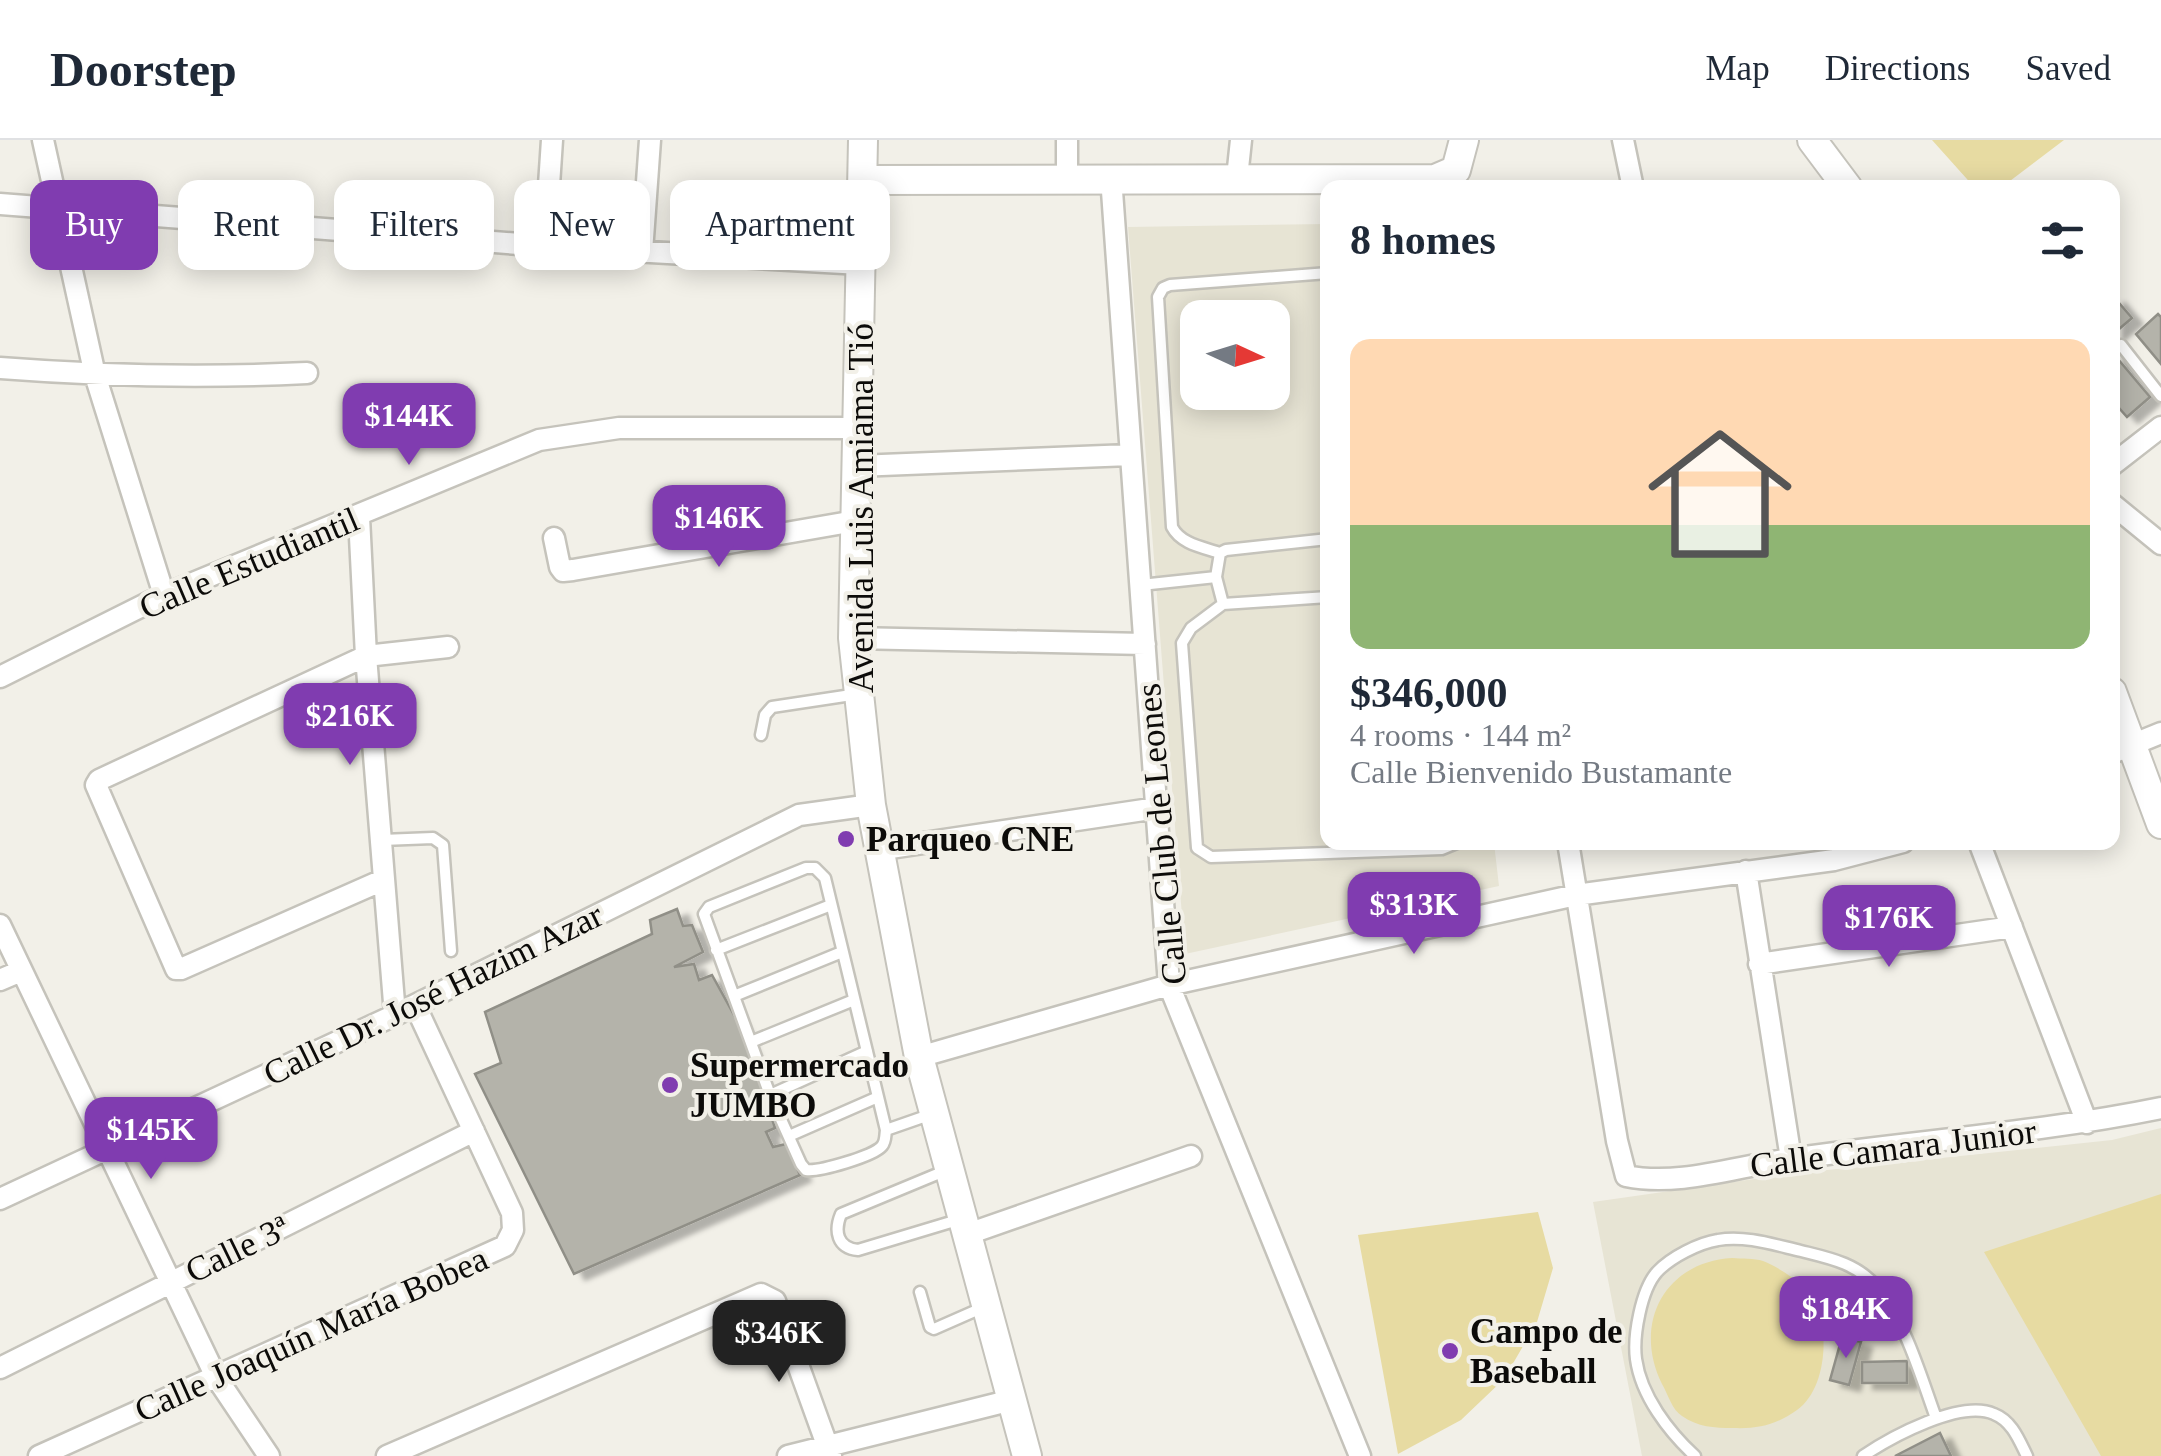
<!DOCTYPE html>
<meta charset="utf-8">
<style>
:root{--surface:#fff;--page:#f2f2f3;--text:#1f2937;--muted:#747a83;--line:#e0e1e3;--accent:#803cb0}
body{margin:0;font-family:Georgia,serif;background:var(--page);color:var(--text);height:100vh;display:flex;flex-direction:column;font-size:38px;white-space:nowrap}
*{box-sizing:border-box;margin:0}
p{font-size:32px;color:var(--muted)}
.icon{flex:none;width:55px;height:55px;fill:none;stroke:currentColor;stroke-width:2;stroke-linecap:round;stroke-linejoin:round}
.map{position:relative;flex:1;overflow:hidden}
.panel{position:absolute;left:1320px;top:40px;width:800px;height:670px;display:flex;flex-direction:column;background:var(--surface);border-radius:20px;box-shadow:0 5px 25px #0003}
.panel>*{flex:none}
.top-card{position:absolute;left:30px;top:40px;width:950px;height:90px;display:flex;gap:20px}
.needle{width:65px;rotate:94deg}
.buttons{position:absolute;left:1180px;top:160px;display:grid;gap:20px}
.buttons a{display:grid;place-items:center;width:110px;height:110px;border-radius:20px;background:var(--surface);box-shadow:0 5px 25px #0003;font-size:50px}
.price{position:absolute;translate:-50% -85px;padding:0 22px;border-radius:20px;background:var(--accent);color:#fff;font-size:32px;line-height:65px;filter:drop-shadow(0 2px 5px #0008)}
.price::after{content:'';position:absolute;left:50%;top:60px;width:30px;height:22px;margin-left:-15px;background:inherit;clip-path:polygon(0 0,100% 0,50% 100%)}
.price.selected{background:#222;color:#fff}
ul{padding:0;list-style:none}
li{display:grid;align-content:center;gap:20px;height:530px;padding:0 30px}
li+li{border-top:2px solid var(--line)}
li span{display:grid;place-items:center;height:310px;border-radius:20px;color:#555}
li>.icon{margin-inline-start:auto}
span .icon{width:180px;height:180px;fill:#fffc;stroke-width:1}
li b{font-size:42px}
h2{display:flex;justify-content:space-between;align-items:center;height:120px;padding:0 30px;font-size:42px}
.pill{padding:0 35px;border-radius:20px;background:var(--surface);box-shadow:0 5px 25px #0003;font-size:35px;line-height:90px}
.pill.selected{background:var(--accent);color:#fff}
header{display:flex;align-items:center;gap:60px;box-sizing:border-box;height:140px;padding:0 50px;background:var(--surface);border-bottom:2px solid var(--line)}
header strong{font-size:48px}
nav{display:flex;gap:55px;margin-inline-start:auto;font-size:35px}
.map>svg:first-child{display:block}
.built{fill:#e7e4d4;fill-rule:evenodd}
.green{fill:#e7dba2}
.building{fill:#b4b3aa;stroke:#908f87;stroke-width:2.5;filter:url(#shadow)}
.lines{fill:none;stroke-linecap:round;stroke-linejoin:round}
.lane-casing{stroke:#c5c3bb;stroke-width:15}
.street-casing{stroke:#c5c3bb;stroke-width:25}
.secondary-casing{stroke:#c5c3bb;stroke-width:32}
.lane{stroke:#fff;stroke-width:10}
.street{stroke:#fff;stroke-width:20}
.secondary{stroke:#fff;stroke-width:28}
.poi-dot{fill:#803cb0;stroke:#f2f0e8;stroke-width:4}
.labels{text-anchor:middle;stroke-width:8;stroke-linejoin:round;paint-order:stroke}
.street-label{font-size:35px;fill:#0c0b09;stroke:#f2f0e8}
.poi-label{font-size:35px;font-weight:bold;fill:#0c0b09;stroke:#f2f0e8;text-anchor:start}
</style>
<header>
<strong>Doorstep</strong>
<nav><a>Map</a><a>Directions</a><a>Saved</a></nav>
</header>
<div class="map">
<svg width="2161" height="1316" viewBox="0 0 2161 1316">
<defs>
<filter id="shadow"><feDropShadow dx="11" dy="6" stdDeviation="2.5" flood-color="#0004"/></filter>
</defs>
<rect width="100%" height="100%" fill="#f2f0e8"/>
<path class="built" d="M1327 84 1328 702 1494 703 1499 746 1185 814 1128 87ZM1198 178H1272V252H1198Z
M2161 988V1316H1642L1593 1062 1789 1034 2112 1000Z"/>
<path class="green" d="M1932 0H2064L2002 47 1975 48Z
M2161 1054V1316H2101L1984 1112Z
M1538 1072 1553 1128 1537 1182 1504 1239 1461 1280 1398 1314 1358 1095Z
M1732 1118C1742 1119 1754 1118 1763 1121 1777 1126 1804 1144 1812 1157 1831 1187 1827 1249 1797 1270 1776 1285 1758 1289 1733 1288 1714 1288 1698 1287 1682 1276 1672 1270 1668 1254 1662 1244 1632 1183 1665 1122 1732 1118Z"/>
<path class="building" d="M2114 157 2132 178 2112 195V158Z
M2158 174 2161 177V224L2136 194Z
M2112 212 2150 257 2127 277 2112 260Z
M677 769 683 786 692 785 703 812 674 827 694 824 699 840 712 835 739 884 755 927 775 988 766 992 773 1007 786 1004 800 1035 574 1134 475 934 501 923 485 872 652 794 650 780Z
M1842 1197 1861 1202 1849 1245 1830 1240Z
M1907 1221V1243H1862V1222Z
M1940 1293 1951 1316H1895Z"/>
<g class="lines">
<g class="lane-casing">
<path id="lane" d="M2121 205 2161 256
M1328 399 1226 410 1220 413 1216 437 1223 464 1328 457
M1220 413C1202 407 1181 404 1172 387L1158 157 1163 148 1170 145 1328 133
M1141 445 1216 437
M1223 464 1191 488 1182 503 1197 708 1211 717 1442 709 1459 702
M761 595 765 575 772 567 858 554
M382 700 433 698 443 705 451 811
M806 728H815L825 738 886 990C885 996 886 1001 882 1006 874 1016 819 1032 806 1030L801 1024 770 955 704 774 709 767Z
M716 810 831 765
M734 856 842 812
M751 902 854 860
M770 955 867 911
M886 990 932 974
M789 996 878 957
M947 1030 841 1074C834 1091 837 1108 858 1110L961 1079
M920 1152 930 1187 934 1189 984 1167
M1695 1316C1669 1292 1641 1256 1636 1219 1633 1196 1641 1150 1657 1132 1671 1117 1699 1103 1718 1100 1745 1095 1775 1105 1801 1111 1829 1118 1856 1123 1876 1146 1906 1183 1920 1234 1936 1278
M1863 1316C1891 1297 1961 1259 1994 1274 2012 1281 2019 1300 2027 1316"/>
</g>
<g class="street-casing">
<path id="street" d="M43 0 95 235 164 455
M1623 0 1633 48
M1111 37 1169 845 1360 1316
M1237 38 1241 0
M1067 39V0
M0 64 545 106 861 124
M545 106 552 0
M642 112 650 0
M0 228C103 236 204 238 307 233
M2112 325 2161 287
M857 326 1130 315
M2112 364 2161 404
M359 377 366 516 395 875
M554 398 560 427 563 431 573 430 855 381
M853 498 1145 504
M0 537 164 455 539 300 619 288H857
M2112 613 2161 593
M1568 702 1617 1001 1626 1036C1679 1047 1737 1026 1791 1019 1914 1001 2039 993 2161 968
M1979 702 2087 983
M877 710 1157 668
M1746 731 1791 1019
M383 740 181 829H176L96 645 99 640 366 516 448 507
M0 785 216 1237 269 1316
M1759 824 2012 787
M0 840 21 831
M919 917 1169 845 1576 755 1834 720 1903 702
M0 1059 395 875 799 675 871 665
M965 1095 1191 1016
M0 1228 474 991
M39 1316 505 1106 513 1090 512 1073 415 865
M387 1316 761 1154 775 1161 831 1316
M788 1316 1012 1260"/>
</g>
<g class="secondary-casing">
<path id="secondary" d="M863 0 853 498 871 665 919 917 1027 1316
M1812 0 1848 48
M863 40 1435 39 1456 30 1464 0
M2112 552 2161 684"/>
</g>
<use href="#lane" class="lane"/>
<use href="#street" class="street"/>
<use href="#secondary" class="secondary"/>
</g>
<g class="poi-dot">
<circle cx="846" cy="699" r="10"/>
<circle cx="670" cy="945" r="10"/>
<circle cx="1450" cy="1211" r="10"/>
</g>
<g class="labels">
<g class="street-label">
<text transform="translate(861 368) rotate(-90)" y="12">Avenida Luis Amiama Tió</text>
<text transform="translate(249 423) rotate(-23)" y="12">Calle Estudiantil</text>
<text transform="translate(1161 694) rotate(-95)" y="12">Calle Club de Leones</text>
<text transform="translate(433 854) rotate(-26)" y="12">Calle Dr. José Hazim Azar</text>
<text transform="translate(1893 1008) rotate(-7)" y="12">Calle Camara Junior</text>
<text transform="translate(237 1109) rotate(-26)" y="12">Calle 3ª</text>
<text transform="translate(311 1194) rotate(-24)" y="12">Calle Joaquín María Bobea</text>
</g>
<g class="poi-label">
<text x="866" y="711">Parqueo CNE</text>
<text x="690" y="937">Supermercado<tspan x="690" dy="40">JUMBO</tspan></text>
<text x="1470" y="1203">Campo de<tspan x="1470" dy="40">Baseball</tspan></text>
</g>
</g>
</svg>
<div class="buttons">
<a><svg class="needle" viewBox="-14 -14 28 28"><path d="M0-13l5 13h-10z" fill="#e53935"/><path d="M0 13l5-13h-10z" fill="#747a83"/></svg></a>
</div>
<b class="price" style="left:409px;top:328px">$144K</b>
<b class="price" style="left:719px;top:430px">$146K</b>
<b class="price" style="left:350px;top:628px">$216K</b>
<b class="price" style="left:1414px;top:817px">$313K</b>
<b class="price" style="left:1889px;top:830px">$176K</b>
<b class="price" style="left:151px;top:1042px">$145K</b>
<b class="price" style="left:1846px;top:1221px">$184K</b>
<b class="price selected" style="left:779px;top:1245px">$346K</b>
<div class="top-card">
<a class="pill selected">Buy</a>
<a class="pill">Rent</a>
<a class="pill">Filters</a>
<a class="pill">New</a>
<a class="pill">Apartment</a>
</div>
<section class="panel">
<h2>8 homes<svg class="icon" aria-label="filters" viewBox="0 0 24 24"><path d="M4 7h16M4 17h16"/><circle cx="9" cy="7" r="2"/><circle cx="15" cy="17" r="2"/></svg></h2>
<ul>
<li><span style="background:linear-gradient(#ffd9b3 60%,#8fb573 0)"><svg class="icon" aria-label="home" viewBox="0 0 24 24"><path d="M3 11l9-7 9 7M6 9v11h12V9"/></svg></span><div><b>$346,000</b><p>4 rooms · 144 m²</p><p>Calle Bienvenido Bustamante</p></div></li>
</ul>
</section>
</div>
